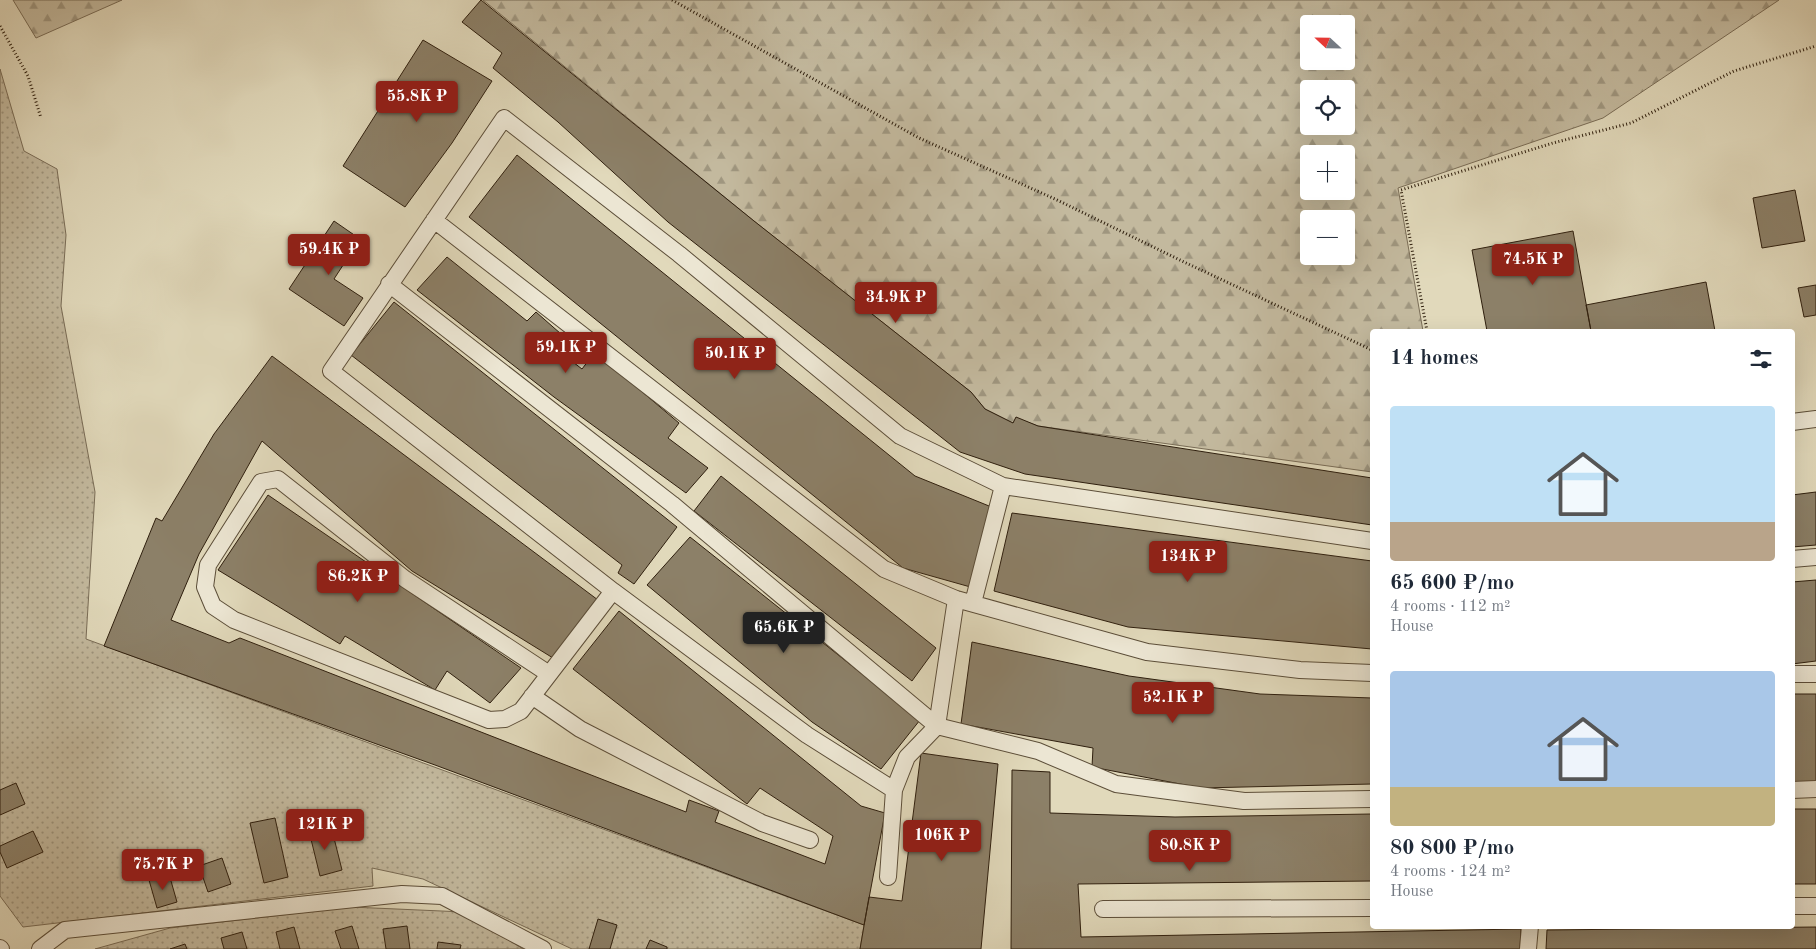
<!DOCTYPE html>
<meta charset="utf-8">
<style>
:root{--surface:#fff;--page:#f6f6f7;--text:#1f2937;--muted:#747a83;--accent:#8f2418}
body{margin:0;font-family:"Old Standard TT",serif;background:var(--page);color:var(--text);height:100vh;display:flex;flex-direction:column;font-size:19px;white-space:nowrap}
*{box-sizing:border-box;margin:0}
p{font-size:16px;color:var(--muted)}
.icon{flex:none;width:28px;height:28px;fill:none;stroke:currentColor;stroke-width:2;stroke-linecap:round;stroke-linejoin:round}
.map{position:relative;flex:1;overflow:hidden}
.panel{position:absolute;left:1370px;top:329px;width:425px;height:600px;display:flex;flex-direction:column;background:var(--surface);border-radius:5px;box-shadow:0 5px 20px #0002}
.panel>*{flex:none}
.needle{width:32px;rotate:292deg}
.fabs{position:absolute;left:1300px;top:15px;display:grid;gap:10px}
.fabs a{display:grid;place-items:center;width:55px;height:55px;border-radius:5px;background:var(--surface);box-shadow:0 5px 20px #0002;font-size:25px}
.price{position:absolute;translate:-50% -42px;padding:0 11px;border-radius:5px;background:var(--accent);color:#fff;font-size:16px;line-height:32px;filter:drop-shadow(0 1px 2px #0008)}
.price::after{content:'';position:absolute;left:50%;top:30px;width:15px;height:11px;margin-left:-8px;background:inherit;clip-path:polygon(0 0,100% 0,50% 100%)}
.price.active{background:#222;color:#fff}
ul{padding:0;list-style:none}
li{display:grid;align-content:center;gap:10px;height:265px;padding:0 20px}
li span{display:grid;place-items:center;height:155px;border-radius:5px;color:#555}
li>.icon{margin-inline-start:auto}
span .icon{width:90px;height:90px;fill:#fffc;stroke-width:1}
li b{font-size:21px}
h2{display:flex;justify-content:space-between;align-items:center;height:60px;padding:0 20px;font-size:21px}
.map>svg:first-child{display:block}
.grass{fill:url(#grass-dots);stroke:#796c56}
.forest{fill:url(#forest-firs);stroke:#796c56;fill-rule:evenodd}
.building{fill:#8c8068;stroke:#2f1f0e}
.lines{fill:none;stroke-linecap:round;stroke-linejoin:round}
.service-casing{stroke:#5c4e39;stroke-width:18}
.path{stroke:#2f1f0e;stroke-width:3;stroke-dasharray:1 2.5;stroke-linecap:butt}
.service{stroke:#ece6d3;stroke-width:16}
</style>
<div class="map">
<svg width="1816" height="949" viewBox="0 0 1816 949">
<defs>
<pattern id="grass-dots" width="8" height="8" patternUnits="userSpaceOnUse" patternTransform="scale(1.25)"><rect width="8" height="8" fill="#c3b99e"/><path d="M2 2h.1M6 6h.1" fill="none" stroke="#9f967f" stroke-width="1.8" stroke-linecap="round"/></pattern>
<pattern id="forest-firs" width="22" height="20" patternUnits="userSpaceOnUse" patternTransform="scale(1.25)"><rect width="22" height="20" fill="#c3b99e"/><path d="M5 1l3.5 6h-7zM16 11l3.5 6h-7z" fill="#9f967f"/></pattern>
</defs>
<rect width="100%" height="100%" fill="#e1d9bb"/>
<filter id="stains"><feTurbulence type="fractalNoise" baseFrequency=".004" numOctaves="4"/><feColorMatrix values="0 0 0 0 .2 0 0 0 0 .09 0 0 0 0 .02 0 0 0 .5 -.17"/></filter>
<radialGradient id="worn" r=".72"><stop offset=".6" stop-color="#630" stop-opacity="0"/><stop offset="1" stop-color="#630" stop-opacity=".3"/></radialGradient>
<path class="grass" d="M0 69 24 151 57 169 66 235 61 306 95 492 86 639 864 925 860 949H572L423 879 372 868 373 886 23 927 0 896Z
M351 907 464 912 523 949H95L170 928Z"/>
<path class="forest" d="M13 0H122L36 38Z
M483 0H1779L1603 118 1398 188 1423 331H1372V472L1038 426 1016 418 1013 423 985 409 971 392 754 221ZM1309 24H1346V61H1309ZM1309 89H1346V126H1309ZM1309 154H1346V191H1309ZM1309 219H1346V256H1309Z"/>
<path class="building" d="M481 0 754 221 971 392 985 409 1013 423 1016 417 1038 426 1372 478V525L1025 474 960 452 668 222 558 122 493 68 502 53 462 22Z
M423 40 492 81 452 143 405 207 343 166Z
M517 155 915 476 994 508 974 588 903 568 469 217Z
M1795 190 1805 241 1762 248 1753 198Z
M334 221 360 239 334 279 363 298 344 326 289 289Z
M1573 231 1591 331H1487L1472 250Z
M447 257 527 321 536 312 569 341 560 352 582 369 595 352 679 423 668 438 708 468 686 493 554 397 417 290Z
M1706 282 1715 331H1591L1586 305Z
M1816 285V315L1804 317 1798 288Z
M394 302 677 527 634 584 618 573 622 565 351 355Z
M272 356 598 600 553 658 412 571 262 441 199 554 171 620 229 643 240 638 686 812 689 800 719 811 715 822 825 864 833 836 760 788 747 804 573 669 619 611 861 806 885 813 864 925 435 765 104 646 156 518 162 521 214 434Z
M721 476 936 648 912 681 694 511Z
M1816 492V545L1792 547V495Z
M268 495 521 668 490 703 447 671 435 690 345 636 340 644 218 570Z
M1012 513 1372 561V649L1128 627 994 591Z
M690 537 920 720 881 769 812 722 647 585Z
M1816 580V661L1792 664V582Z
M972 642 1129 676 1260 694 1372 698V784L1201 788 1092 767 1093 748 961 724Z
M1792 694H1816V782H1792Z
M921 753 998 764 981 949H860L869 897 902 901Z
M1012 770 1050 772V813L1175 817 1372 814V881L1078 884 1081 937 1521 929 1520 949H1011Z
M16 783 25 804 0 815V790Z
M1792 809H1816V884H1792Z
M275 818 288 877 264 883 250 823Z
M331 826 342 870 320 876 309 831Z
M33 831 43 852 7 868 0 852V846Z
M222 858 231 884 208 892 199 866Z
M169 874 177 902 157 908 149 880Z
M598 919 617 925 610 949H589Z
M352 926 359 949H341L335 931Z
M407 926 410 949H386L383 929Z
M294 927 300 949H280L276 932Z
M1816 927V949H1546L1547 930Z
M242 932 247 949H224L221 938Z
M650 940 667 947V949H646Z
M438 942 461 945 460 949H437Z
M185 944 187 949H170Z"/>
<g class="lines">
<g class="service-casing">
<path id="service" d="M434 220 884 569 956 599 1147 652 1300 670 1372 673
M389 284 672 504 937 726 1038 751 1116 784 1244 801 1372 799
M1792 422 1816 419
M1792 559 1816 557
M973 603 1003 486
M549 674 405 579 278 479 261 482 208 565 205 587 213 606 234 620 489 720 505 719 521 711 613 591
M1792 674H1816
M532 696 580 729 762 823 810 840
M894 790 807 735 613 591 331 371 504 118 679 254 900 436 1003 486 1372 541
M1792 790 1816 789
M888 877 894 790 907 757 937 726 956 599
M1792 906H1816
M1103 909 1372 908
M0 948 1 949
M40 949 65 930 402 894 442 896 543 949
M1528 949 1530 926"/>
</g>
<path class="path" d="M672 0 919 138 1055 199 1184 262 1372 350
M0 26 28 76 41 118
M1427 331 1401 190 1553 143 1631 123 1734 71 1816 46"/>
<use href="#service" class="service"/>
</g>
<rect width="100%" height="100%" filter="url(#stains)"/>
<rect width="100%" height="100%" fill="url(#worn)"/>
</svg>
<div class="fabs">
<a><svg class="needle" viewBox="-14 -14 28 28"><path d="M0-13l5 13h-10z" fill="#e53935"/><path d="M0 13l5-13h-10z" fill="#747a83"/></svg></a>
<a><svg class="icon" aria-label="locate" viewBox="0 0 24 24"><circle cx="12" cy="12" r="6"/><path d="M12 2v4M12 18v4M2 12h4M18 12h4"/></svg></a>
<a>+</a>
<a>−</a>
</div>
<b class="price" style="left:417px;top:123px">55.8K ₽</b>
<b class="price" style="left:329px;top:276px">59.4K ₽</b>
<b class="price" style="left:1533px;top:286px">74.5K ₽</b>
<b class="price" style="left:896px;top:324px">34.9K ₽</b>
<b class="price" style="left:566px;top:374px">59.1K ₽</b>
<b class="price" style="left:735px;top:380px">50.1K ₽</b>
<b class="price" style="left:1188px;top:583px">134K ₽</b>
<b class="price" style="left:358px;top:603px">86.2K ₽</b>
<b class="price active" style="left:784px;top:654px">65.6K ₽</b>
<b class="price" style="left:1173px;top:724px">52.1K ₽</b>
<b class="price" style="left:325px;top:851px">121K ₽</b>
<b class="price" style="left:942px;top:862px">106K ₽</b>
<b class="price" style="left:1190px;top:872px">80.8K ₽</b>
<b class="price" style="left:163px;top:891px">75.7K ₽</b>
<section class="panel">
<h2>14 homes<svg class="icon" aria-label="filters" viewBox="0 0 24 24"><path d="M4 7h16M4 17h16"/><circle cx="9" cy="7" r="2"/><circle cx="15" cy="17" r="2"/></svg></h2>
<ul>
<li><span style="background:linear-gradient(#bfe0f5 75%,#b9a48a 0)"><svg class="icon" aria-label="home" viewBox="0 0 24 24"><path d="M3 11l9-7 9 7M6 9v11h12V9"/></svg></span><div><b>65 600 ₽/mo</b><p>4 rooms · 112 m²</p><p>House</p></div></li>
<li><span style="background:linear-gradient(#a9c7e8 75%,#c2b280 0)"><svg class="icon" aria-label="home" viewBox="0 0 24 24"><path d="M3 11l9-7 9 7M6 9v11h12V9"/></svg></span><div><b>80 800 ₽/mo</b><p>4 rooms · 124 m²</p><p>House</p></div></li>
</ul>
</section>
</div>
